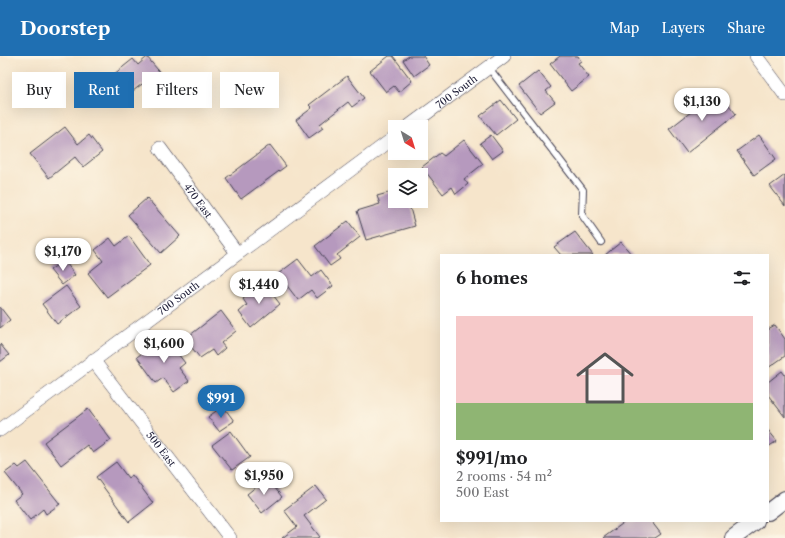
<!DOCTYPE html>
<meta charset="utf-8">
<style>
:root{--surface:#fff;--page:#f6f6f6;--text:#202124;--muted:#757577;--line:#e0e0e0;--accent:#1f6fb2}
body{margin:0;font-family:"Libre Caslon Text",serif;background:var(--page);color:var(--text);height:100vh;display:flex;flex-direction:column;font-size:15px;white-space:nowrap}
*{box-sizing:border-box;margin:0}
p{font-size:13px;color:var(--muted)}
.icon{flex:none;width:22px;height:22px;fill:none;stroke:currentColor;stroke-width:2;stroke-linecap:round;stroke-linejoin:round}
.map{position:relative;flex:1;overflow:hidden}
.panel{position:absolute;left:440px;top:198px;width:329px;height:268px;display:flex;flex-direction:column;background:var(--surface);border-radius:0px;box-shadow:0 4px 16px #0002}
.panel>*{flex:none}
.guide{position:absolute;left:12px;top:16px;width:368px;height:36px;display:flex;gap:8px}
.needle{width:26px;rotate:142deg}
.tools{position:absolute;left:388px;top:64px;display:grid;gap:8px}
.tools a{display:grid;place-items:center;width:40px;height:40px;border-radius:0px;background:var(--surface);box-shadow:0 4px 16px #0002;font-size:20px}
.price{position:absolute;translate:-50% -34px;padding:0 9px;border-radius:14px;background:#fff;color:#222;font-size:13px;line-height:26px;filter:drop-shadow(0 1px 2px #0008)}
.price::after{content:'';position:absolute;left:50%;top:24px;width:12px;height:9px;margin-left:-6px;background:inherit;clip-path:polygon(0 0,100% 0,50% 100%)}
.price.active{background:var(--accent);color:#fff}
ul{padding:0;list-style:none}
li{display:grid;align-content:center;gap:8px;height:212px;padding:0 16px}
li+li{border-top:1px solid var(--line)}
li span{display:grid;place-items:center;height:124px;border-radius:0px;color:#555}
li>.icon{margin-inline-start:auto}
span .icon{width:72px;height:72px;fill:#fffc;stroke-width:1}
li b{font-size:17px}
h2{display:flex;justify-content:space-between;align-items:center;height:48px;padding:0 16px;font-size:17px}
.tag{padding:0 14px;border-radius:0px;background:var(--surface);box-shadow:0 4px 16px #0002;font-size:14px;line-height:36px}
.tag.active{background:var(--accent);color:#fff}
header{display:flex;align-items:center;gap:24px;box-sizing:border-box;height:56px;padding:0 20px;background:var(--accent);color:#fff}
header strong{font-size:19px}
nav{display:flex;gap:22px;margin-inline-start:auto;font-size:14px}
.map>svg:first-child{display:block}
.building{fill:#b699be}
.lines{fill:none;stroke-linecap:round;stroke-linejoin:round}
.service-casing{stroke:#423f51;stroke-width:8}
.minor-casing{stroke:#423f51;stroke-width:14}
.tertiary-casing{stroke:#423f51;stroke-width:18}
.service{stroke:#fff;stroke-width:6}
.minor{stroke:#fff;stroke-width:13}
.tertiary{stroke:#fff;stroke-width:16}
.labels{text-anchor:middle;stroke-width:3.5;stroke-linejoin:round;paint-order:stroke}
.street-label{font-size:10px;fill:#22223b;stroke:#fcf5e5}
</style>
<header>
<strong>Doorstep</strong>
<nav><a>Map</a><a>Layers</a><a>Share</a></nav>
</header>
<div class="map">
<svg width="785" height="482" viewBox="0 0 785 482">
<rect width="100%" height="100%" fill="#fcf5e5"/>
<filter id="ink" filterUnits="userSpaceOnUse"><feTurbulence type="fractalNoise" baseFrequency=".025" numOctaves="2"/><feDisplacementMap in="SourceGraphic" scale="8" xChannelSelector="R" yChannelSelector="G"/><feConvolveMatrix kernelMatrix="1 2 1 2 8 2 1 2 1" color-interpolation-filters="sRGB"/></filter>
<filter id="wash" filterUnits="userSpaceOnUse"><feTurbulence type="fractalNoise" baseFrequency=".012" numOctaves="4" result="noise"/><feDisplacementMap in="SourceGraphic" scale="16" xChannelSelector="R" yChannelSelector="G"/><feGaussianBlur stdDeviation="0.9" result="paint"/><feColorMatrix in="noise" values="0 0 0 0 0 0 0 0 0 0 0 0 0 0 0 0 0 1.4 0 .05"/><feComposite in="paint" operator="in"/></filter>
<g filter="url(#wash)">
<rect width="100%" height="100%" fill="#f6e5cb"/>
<g id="blocks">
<path class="building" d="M389 0H393L412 25 399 36 394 30 386 36 370 15Z
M409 0H423L429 9 414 20 403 4Z
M560 0H578L581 5 578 7 589 21 571 35 550 8Z
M147 1 168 26 151 40 142 28 128 39 113 19 133 3 138 9Z
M538 15 551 31 546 35 555 46 540 57 519 30Z
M347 20 364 42 352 51 348 46 320 68 323 72 309 82 296 64 312 52 309 49Z
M718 35 736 58 687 97 669 73Z
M501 44 516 63 496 79 480 60Z
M65 71 78 88 89 79 102 96 83 111 75 101 49 122 30 98Z
M491 79 503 95 492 103 480 87Z
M759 79 776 103 754 119 737 95Z
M464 84 483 108 464 123 468 128 456 138 452 131 443 138 422 111 440 97 444 100Z
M270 89 286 110 241 143 226 122Z
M785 119V150L770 130Z
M395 135V145H408L415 170 366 184 357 155 380 148 377 140Z
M147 142 180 180 161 197 128 159Z
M348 165 360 181 337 199 340 203 330 210 315 190Z
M575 176 593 199H561L554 191Z
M129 180 150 209 107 241 88 217 103 205 95 194 110 182 116 190Z
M621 186 632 199H605Z
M298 203 312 221 321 214 333 230 317 242 311 234 298 244 278 218Z
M64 204 75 219 62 229 50 214Z
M263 226 280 248 251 272 239 256 247 249 243 243Z
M66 230 81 250 57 268 42 248Z
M0 251 10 264 0 272Z
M221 255 236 275 221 287 225 292 216 300 212 294 200 302 185 283Z
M775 269 785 283V300L768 312V273Z
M164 280 185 307 179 312 189 325 174 336 163 322 156 327 137 301Z
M0 288 9 299 0 306Z
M782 315 785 319V361L768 339V326Z
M223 350 234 365 219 375 208 361Z
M88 353 111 384 93 397 87 389 61 409 44 386Z
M768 374 777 385 768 391Z
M231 375 250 401 232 414 212 389Z
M27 406 60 448 46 458 43 453 30 464 14 444 22 438 5 417 16 409 19 412Z
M116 406 128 422 132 419 153 447 129 466 96 421Z
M267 422 282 441 262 457 247 438Z
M316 430 326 443 304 460 320 481 318 482H282L297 471 284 454Z
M626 465H651L661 478 655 482H603Z"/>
</g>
</g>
<g filter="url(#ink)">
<use href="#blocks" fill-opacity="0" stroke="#423f51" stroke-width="1"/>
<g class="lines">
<g class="service-casing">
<path id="service" d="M489 12 583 134 582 159 601 186"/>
</g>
<g class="minor-casing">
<g id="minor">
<path d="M756 0 785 39"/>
<path id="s1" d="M408 71 504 0"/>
<path id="s2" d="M160 92 237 197"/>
<path id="s3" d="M93 304 230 482"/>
<path id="s4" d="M0 374 395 81"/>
</g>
</g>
<g class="tertiary-casing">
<path id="tertiary" d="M768 456 785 443
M733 482 756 465"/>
</g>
<use href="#service" class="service"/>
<use href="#minor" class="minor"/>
<use href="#tertiary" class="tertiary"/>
</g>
</g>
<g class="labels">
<g class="street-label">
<text dy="4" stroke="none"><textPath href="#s1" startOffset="60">700 South</textPath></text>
<text dy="4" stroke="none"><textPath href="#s2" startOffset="65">470 East</textPath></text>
<text dy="4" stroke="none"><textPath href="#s4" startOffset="222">700 South</textPath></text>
<text dy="4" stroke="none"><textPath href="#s3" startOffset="112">500 East</textPath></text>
</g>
</g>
</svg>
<div class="tools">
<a><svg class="needle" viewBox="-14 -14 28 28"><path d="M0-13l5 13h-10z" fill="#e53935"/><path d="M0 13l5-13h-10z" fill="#757577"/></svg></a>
<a><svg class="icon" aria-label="layers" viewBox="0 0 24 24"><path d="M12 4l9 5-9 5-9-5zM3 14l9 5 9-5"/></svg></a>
</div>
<b class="price" style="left:702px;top:66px">$1,130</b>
<b class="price" style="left:63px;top:216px">$1,170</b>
<b class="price" style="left:259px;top:249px">$1,440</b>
<b class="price" style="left:164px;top:308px">$1,600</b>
<b class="price active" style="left:221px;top:363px">$991</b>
<b class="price" style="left:264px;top:440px">$1,950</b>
<div class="guide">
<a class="tag">Buy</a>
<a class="tag active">Rent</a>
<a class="tag">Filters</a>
<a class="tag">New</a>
</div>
<section class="panel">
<h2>6 homes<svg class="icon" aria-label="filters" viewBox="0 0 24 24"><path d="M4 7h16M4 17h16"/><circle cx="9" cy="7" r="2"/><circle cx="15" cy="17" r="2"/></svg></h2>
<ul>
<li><span style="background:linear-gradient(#f6c9c9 70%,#8fb573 0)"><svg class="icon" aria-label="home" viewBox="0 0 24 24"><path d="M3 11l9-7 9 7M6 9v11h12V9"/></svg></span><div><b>$991/mo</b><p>2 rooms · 54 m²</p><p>500 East</p></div></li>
</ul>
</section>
</div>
